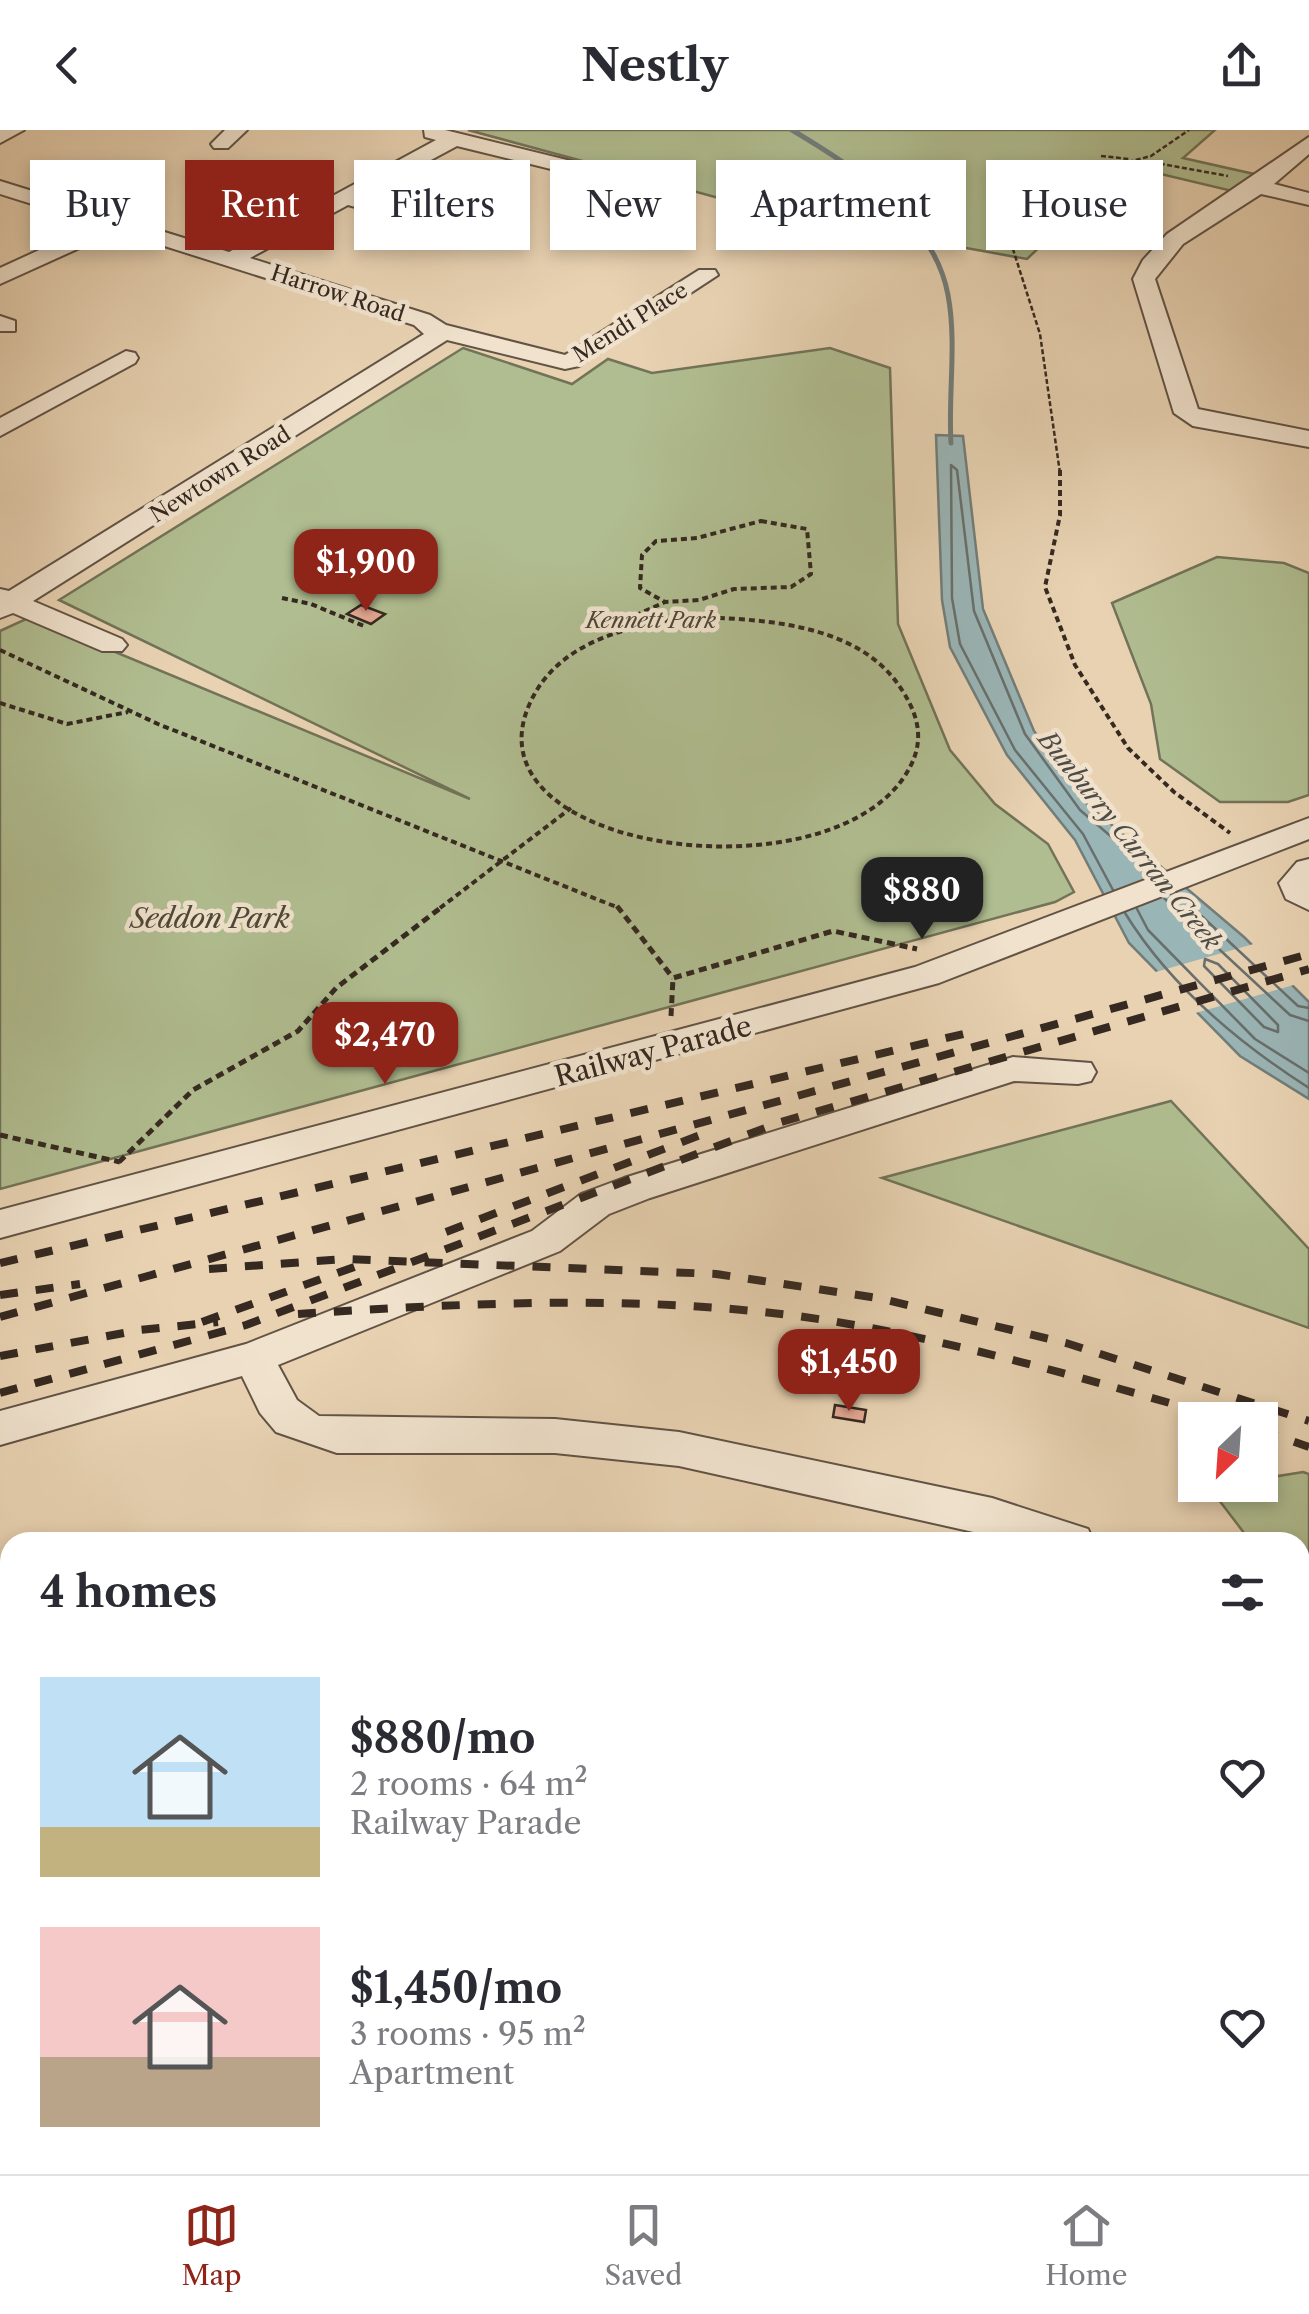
<!DOCTYPE html>
<meta charset="utf-8">
<style>
:root{--surface:#fff;--page:#f7f7f7;--text:#2b2b33;--muted:#7c7c81;--line:#e1e1e2;--accent:#8f2418}
body{margin:0;font-family:"Libre Caslon Text",serif;background:var(--page);color:var(--text);height:100vh;display:flex;flex-direction:column;font-size:38px;white-space:nowrap}
*{box-sizing:border-box;margin:0}
p{font-size:32px;color:var(--muted)}
.icon{flex:none;width:55px;height:55px;fill:none;stroke:currentColor;stroke-width:2;stroke-linecap:round;stroke-linejoin:round}
.map{position:relative;flex:1;overflow:hidden}
.details{position:absolute;left:0px;top:1402px;width:1310px;height:642px;display:flex;flex-direction:column;background:var(--surface);border-radius:30px 30px 0 0;box-shadow:0 5px 15px #0003}
.details>*{flex:none}
.top-card{position:absolute;left:30px;top:30px;width:1250px;height:90px;display:flex;gap:20px}
.needle{width:65px;rotate:205deg}
.controls{position:absolute;left:1178px;top:1272px;display:grid;gap:20px}
.controls a{display:grid;place-items:center;width:100px;height:100px;border-radius:0px;background:var(--surface);box-shadow:0 5px 15px #0003;font-size:50px}
.price{position:absolute;translate:-50% -85px;padding:0 22px;border-radius:20px;background:var(--accent);color:#fff;font-size:32px;line-height:65px;filter:drop-shadow(0 2px 5px #0008)}
.price::after{content:'';position:absolute;left:50%;top:60px;width:30px;height:22px;margin-left:-15px;background:inherit;clip-path:polygon(0 0,100% 0,50% 100%)}
.price.current{background:#222;color:#fff}
ul{padding:0;list-style:none}
li{display:flex;align-items:center;gap:30px;height:250px;padding:0 40px}
li span{display:grid;place-items:center;flex:none;width:280px;height:200px;border-radius:0px;color:#555}
li>.icon{margin-inline-start:auto}
span .icon{width:120px;height:120px;fill:#fffc;stroke-width:1}
li b{font-size:42px}
h2{display:flex;justify-content:space-between;align-items:center;height:120px;padding:0 40px;font-size:42px}
.chip{padding:0 35px;border-radius:0px;background:var(--surface);box-shadow:0 5px 15px #0003;font-size:35px;line-height:90px}
.chip.current{background:var(--accent);color:#fff}
header{display:flex;justify-content:space-between;align-items:center;height:130px;padding:0 40px;background:var(--surface);font-size:45px;font-weight:800}
.tab-bar{display:flex;justify-content:space-around;align-items:center;height:140px;border-top:2px solid var(--line);background:var(--surface);font-size:28px;color:var(--muted)}
.tab-bar a{display:grid;justify-items:center;gap:5px}
.tab-bar .current{color:var(--accent)}
.map>svg:first-child{display:block}
.green{fill:#b0bd90;stroke:#727358;stroke-width:2.5}
.water{fill:#9ab5b6;stroke:#727d7a;stroke-width:2.5}
.pier{fill:#e8d2b2}
.lines{fill:none;stroke-linecap:round;stroke-linejoin:round}
.shore{stroke:#686f6c;stroke-width:2.5}
.stream{stroke:#727d7a;stroke-width:5}
.building{fill:#e3a792;stroke:#352921;stroke-width:2.5}
.minor-casing{stroke:#625345;stroke-width:4}
.path-far2{stroke:#352921;stroke-width:2.5;stroke-dasharray:5 2.5;stroke-linecap:butt}
.path-far1{stroke:#352921;stroke-width:4;stroke-dasharray:6 4;stroke-linecap:butt}
.path{stroke:#352921;stroke-width:5;stroke-dasharray:8 5;stroke-linecap:butt}
.minor{fill:#f0e2cd;fill-rule:evenodd}
.rail{stroke:#352921;stroke-width:8;stroke-dasharray:18 18;stroke-linecap:butt}
.labels{text-anchor:middle;stroke-width:9;stroke-linejoin:round;paint-order:stroke}
.far-street-label{font-size:22px;fill:#352921;stroke:#f0e2cd}
.far-park-label{font-size:22px;font-style:italic;fill:#4e4737;stroke:#f0e2cd}
.far-water-label{font-size:25px;font-style:italic;fill:#4e4c46;stroke:#f0e2cd}
.park-label{font-size:28px;font-style:italic;fill:#4e4737;stroke:#f0e2cd}
.street-label{font-size:28px;fill:#352921;stroke:#f0e2cd}
</style>
<header><svg class="icon" aria-label="back" viewBox="0 0 24 24"><path d="M15 5l-7 7 7 7"/></svg>Nestly<svg class="icon" aria-label="share" viewBox="0 0 24 24"><path d="M12 15V3M7 8l5-5 5 5M5 13v7h14v-7"/></svg></header>
<div class="map">
<svg width="1309" height="2044" viewBox="0 0 1309 2044">
<rect width="100%" height="100%" fill="#e8d2b2"/>
<filter id="stains"><feTurbulence type="fractalNoise" baseFrequency=".002" numOctaves="4"/><feColorMatrix values="0 0 0 0 .2 0 0 0 0 .09 0 0 0 0 .02 0 0 0 .5 -.17"/></filter>
<radialGradient id="worn" r=".72"><stop offset=".6" stop-color="#630" stop-opacity="0"/><stop offset="1" stop-color="#630" stop-opacity=".3"/></radialGradient>
<path class="green" d="M468 0H1215L1183 28 1254 44 1232 61 1140 39 1078 80 1027 129 778 84Z
M463 218 572 254 608 229 652 243 830 218 890 238 898 494 950 620 995 674 1048 714 1074 762 1055 772 0 1059V501L26 489 43 492 470 669 59 470Z
M1217 427 1284 433 1309 443V665L1288 672H1220L1160 629 1151 574 1112 473Z
M1171 971 1309 1119V1198L882 1048Z
M1303 1342 1309 1344V1488L1300 1476V1412H1251L1209 1357 1260 1355V1349Z"/>
<path class="water" d="M936 305 963 306 983 479 1034 601 1087 674 1244 807 1309 872V969L1240 926 1129 813 1075 710 1007 625 950 517 942 470Z"/>
<path class="pier" d="M1257 813 1297 854 1192 884 1152 843Z"/>
<g class="lines">
<path class="shore" d="M1113 760 1083 704 1015 620 960 514 952 468 951 335 957 340 974 481 1025 604 1080 680 1155 744
M1177 763 1298 876 1309 878
M1164 768 1290 885 1309 891
M1137 779 1148 800 1255 909 1309 943
M1125 783C1170 856 1237 912 1309 958
M1205 829 1218 834 1278 895V902L1264 897 1204 836Z"/>
<path class="stream" d="M792 0C854 37 934 88 948 165 957 213 948 264 951 313"/>
</g>
<path class="building" d="M361 475 385 484 371 494 347 484Z
M835 1275 866 1280 864 1292 833 1287Z"/>
<g class="lines">
<g class="minor-casing">
<path id="minor" d="M0 0H24L0 13Z
M225 0H247L228 18H214L211 14Z
M424 0H445L636 47 639 52 628 58 457 16 364 66 469 94V104L461 106 348 75 250 128 430 185 446 195 565 225 699 140H715L718 145 579 236 565 239 447 210 33 471 122 509 127 515 122 521H102L13 483 0 488V459L9 461 424 204 414 195 117 101 0 154V138L96 94 0 64V51L229 122 436 10 425 7Z
M1309 7V24L1274 54 1309 63V75L1261 64 1183 114 1155 149 1198 279 1309 301V317L1193 296 1174 283 1133 149 1143 130 1167 104Z
M0 186 15 191V201H0Z
M126 221 135 223 138 228 135 233 0 306V288Z
M1309 688V709L939 853 0 1108V1080L915 837Z
M1309 729V780L1286 769 1279 753 1297 732Z
M1013 927 1091 933 1096 942 1091 951 1078 954 1014 951 650 1068 609 1084 560 1121 278 1235 297 1270 319 1286 555 1289 679 1302 992 1368 1088 1399 1094 1412H1018L679 1336 555 1323H337L276 1302 260 1283 242 1246 0 1315V1281L246 1214 532 1101 581 1064 624 1048Z
M1300 1688 1309 1692V1771L1300 1768Z"/>
</g>
<path class="path-far2" d="M1101 26 1129 29
M1145 31 1228 46
M1060 343 1040 204 1011 113 1016 101 1101 39 1151 26 1189 0"/>
<path class="path-far1" d="M1060 340V385L1045 457 1075 535 1128 618 1174 662 1230 703
M761 391 807 399 811 444 791 457 734 459 699 470 665 472 640 458 642 425 656 411 697 408Z
M282 468 311 474 364 496
M689 487C761 489 859 492 902 560 922 591 925 618 902 650 815 769 463 719 530 573 558 511 629 496 689 487Z
M608 498 665 472
M0 520 158 594 619 778
M0 573 67 594 128 582
M440 778 571 678"/>
<path class="path" d="M617 776 673 848
M671 886 673 848 833 801 917 819
M0 1005 120 1032
M119 1032 193 960 298 901 336 858 443 776"/>
<use href="#minor" class="minor"/>
<path class="rail" d="M446 1102 703 1004
M0 1133 976 901
M209 1139 345 1129 716 1144 878 1168 1066 1213 1309 1291
M0 1165 80 1154
M298 1184C483 1172 677 1162 860 1196 985 1219 1107 1255 1229 1290
M0 1187 1309 824
M202 1192 357 1136
M0 1226 140 1200 218 1192
M0 1263 246 1195 781 992 1309 839
M1260 1300 1309 1317"/>
</g>
<g class="labels">
<g class="far-street-label">
<text transform="translate(338 163) rotate(18)" y="8">Harrow Road</text>
<text transform="translate(630 192) rotate(-32)" y="8">Mendi Place</text>
<text transform="translate(220 344) rotate(-32)" y="8">Newtown Road</text>
</g>
<g class="far-park-label">
<text x="651" y="498">Kennett Park</text>
</g>
<g class="far-water-label">
<text transform="translate(1130 710) rotate(51)" y="9">Bunburry Curran Creek</text>
</g>
<g class="park-label">
<text x="210" y="798">Seddon Park</text>
</g>
<g class="street-label">
<text transform="translate(653 921) rotate(-15)" y="10">Railway Parade</text>
</g>
</g>
<rect width="100%" height="100%" filter="url(#stains)"/>
<rect width="100%" height="100%" fill="url(#worn)"/>
</svg>
<div class="controls">
<a><svg class="needle" viewBox="-14 -14 28 28"><path d="M0-13l5 13h-10z" fill="#e53935"/><path d="M0 13l5-13h-10z" fill="#7c7c81"/></svg></a>
</div>
<b class="price" style="left:366px;top:484px">$1,900</b>
<b class="price current" style="left:922px;top:812px">$880</b>
<b class="price" style="left:385px;top:957px">$2,470</b>
<b class="price" style="left:849px;top:1284px">$1,450</b>
<div class="top-card">
<a class="chip">Buy</a>
<a class="chip current">Rent</a>
<a class="chip">Filters</a>
<a class="chip">New</a>
<a class="chip">Apartment</a>
<a class="chip">House</a>
</div>
<section class="details">
<h2>4 homes<svg class="icon" aria-label="filters" viewBox="0 0 24 24"><path d="M4 7h16M4 17h16"/><circle cx="9" cy="7" r="2"/><circle cx="15" cy="17" r="2"/></svg></h2>
<ul>
<li><span style="background:linear-gradient(#bfe0f5 75%,#c2b280 0)"><svg class="icon" aria-label="home" viewBox="0 0 24 24"><path d="M3 11l9-7 9 7M6 9v11h12V9"/></svg></span><div><b>$880/mo</b><p>2 rooms · 64 m²</p><p>Railway Parade</p></div><svg class="icon" aria-label="heart" viewBox="0 0 24 24"><path d="M12 20l-8-8c-3-5 5-10 8-4 3-6 11-1 8 4z"/></svg></li>
<li><span style="background:linear-gradient(#f6c9c9 65%,#b9a48a 0)"><svg class="icon" aria-label="home" viewBox="0 0 24 24"><path d="M3 11l9-7 9 7M6 9v11h12V9"/></svg></span><div><b>$1,450/mo</b><p>3 rooms · 95 m²</p><p>Apartment</p></div><svg class="icon" aria-label="heart" viewBox="0 0 24 24"><path d="M12 20l-8-8c-3-5 5-10 8-4 3-6 11-1 8 4z"/></svg></li>
</ul>
</section>
</div>
<nav class="tab-bar">
<a class="current"><svg class="icon" aria-label="map" viewBox="0 0 24 24"><path d="M3 6l6-2 6 2 6-2v14l-6 2-6-2-6 2zM9 4v14M15 6v14"/></svg>Map</a>
<a><svg class="icon" aria-label="saved" viewBox="0 0 24 24"><path d="M7 4h10v16l-5-4-5 4z"/></svg>Saved</a>
<a><svg class="icon" aria-label="home" viewBox="0 0 24 24"><path d="M3 11l9-7 9 7M6 9v11h12V9"/></svg>Home</a>
</nav>
